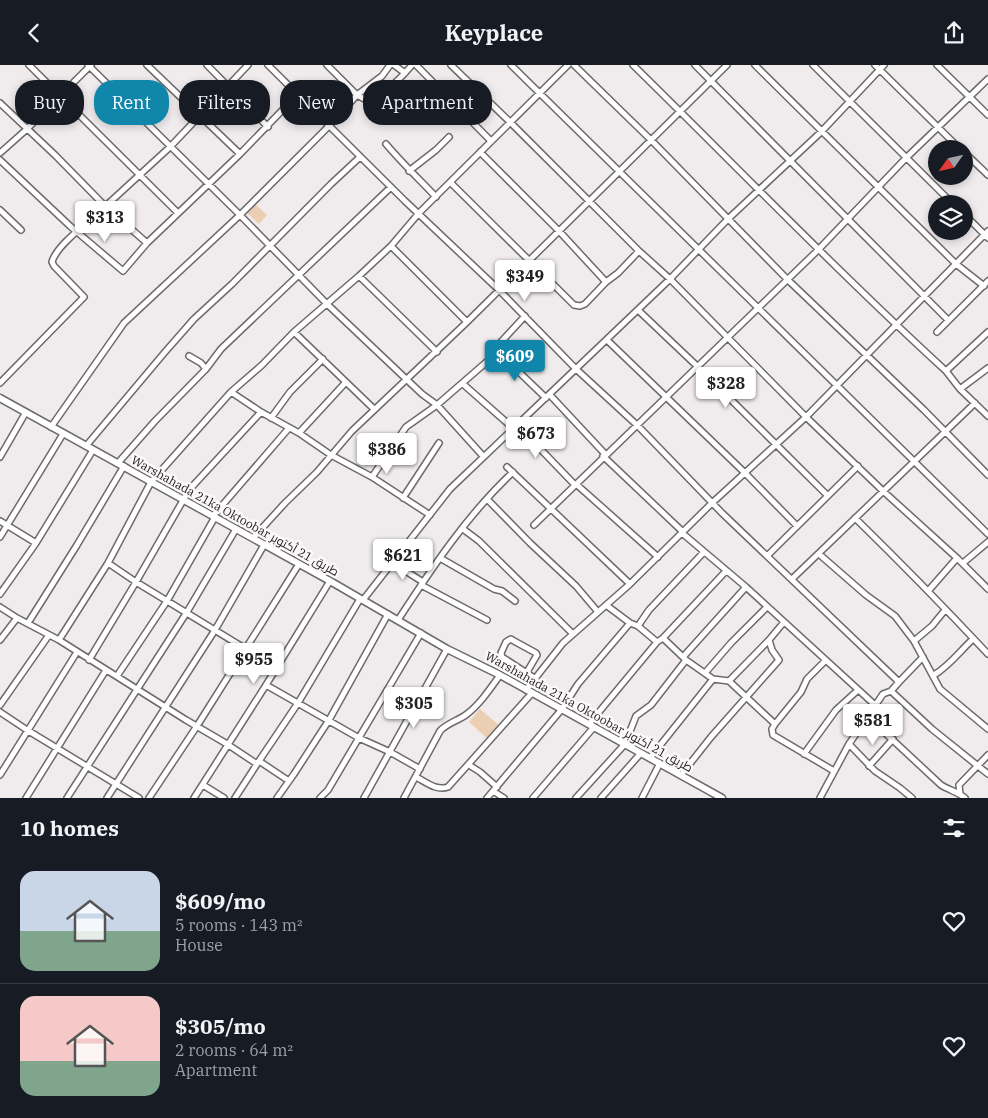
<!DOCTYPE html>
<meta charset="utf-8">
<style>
:root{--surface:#171b24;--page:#20242c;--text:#f1f3f6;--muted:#9ea1a6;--line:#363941;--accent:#1186ab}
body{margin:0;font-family:"IBM Plex Serif",Cairo,serif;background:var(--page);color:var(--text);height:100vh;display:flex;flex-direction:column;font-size:19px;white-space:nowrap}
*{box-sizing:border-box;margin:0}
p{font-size:16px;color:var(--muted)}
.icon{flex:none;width:28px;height:28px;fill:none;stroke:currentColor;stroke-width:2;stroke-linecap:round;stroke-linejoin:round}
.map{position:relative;height:733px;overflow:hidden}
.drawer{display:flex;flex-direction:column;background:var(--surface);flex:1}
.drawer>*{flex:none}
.guide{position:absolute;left:15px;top:15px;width:500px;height:45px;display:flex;gap:10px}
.needle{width:32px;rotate:236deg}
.controls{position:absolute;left:928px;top:75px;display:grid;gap:10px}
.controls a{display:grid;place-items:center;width:45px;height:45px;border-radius:50%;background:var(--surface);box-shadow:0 2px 8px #0003;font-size:25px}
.price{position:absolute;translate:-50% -42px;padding:0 11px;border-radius:5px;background:#fff;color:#222;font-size:16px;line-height:32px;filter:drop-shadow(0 1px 2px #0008)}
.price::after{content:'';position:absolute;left:50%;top:30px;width:15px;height:11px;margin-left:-8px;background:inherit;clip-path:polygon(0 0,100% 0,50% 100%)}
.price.active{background:var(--accent);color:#fff}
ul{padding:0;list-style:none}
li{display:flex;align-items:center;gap:15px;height:125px;padding:0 20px}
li+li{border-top:1px solid var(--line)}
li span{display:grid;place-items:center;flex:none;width:140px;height:100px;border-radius:15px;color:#555}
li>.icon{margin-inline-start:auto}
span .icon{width:60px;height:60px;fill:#fffc;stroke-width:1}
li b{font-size:21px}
h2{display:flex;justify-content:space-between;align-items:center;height:60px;padding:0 20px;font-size:21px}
.chip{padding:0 18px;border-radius:20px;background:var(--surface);box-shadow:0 2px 8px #0003;font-size:18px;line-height:45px}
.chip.active{background:var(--accent);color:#fff}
header{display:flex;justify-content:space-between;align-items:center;height:65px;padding:0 20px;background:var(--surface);font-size:22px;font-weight:800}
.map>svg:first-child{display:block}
.green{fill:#ecceb3}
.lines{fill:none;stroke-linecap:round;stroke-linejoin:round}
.minor-casing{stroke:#6e6a6a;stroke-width:8}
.major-casing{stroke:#6e6a6a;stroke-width:9}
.minor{stroke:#fff;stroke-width:5}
.major{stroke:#fff;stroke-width:6}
.labels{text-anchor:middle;stroke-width:5;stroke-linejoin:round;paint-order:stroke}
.street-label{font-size:12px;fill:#1c1a1b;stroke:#fdf9f9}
</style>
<header><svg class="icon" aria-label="back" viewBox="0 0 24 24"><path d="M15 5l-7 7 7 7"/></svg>Keyplace<svg class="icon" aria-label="share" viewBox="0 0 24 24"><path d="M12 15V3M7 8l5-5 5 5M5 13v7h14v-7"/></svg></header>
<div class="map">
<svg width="988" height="733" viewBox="0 0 988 733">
<rect width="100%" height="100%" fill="#f0ebec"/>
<path class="green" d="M255 139 267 150 259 159 247 148Z
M480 644 500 661 488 674 469 657Z"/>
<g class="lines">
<g class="minor-casing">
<path id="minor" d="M29 0 178 148
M88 0 240 150 327 239 422 329 437 340 483 391
M147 0 240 89
M207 0 268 62
M268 0 405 136 499 225 576 304 638 361 722 448 899 617 891 626 883 629 849 679 820 733
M327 0 357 30 368 36C384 30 401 13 412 0
M394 0 405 8
M416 0 491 76
M451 0 511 58 639 186 670 214 806 352 883 426 957 493 988 524
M511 0 988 469
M574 0 652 76 787 214 924 345 988 410
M633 0C737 102 838 207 946 306L960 324 988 351
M695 0 948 255
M755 0 956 199 984 221
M813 0 953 139
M875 0 960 84
M937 0 988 50
M0 38 55 90 105 141 147 178
M386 79C402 98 419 114 436 132
M480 87 559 166 606 217
M964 87 988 110
M0 88 27 64 91 0
M0 95 70 161 123 206 147 178 240 89 297 30
M409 106 436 85 449 72
M451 118 574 240 580 241 585 239 606 217 618 208 639 186
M0 145 21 165
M964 149 988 173
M391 181 467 257
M359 211 437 287
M638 245 698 302 827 430
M294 267 374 344
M937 267 988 216
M607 275 745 408 797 461
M498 287 546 333
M189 291 201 298 206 304
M946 306 988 267
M0 318 84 232 54 201 52 197C55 185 75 167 85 160L170 82 248 0
M463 319 513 363
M960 324 988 303
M231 327 261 347 299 368 331 390 372 412 430 450
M550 330 605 389
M271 353 290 327 323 294
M523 355 525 368 575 420
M51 362 124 258 240 150 329 61 357 30 382 11 390 0
M299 368 346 317
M86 381 165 287 194 254 232 219 331 119 360 92
M603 391 683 467
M0 392 26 347
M118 398 155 356 206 304 221 284 391 122
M507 402 630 519
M372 412 406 362 437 340 498 287 501 277 525 251
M576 419 658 492
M403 433 439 378
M487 434 530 478 576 521 598 547
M213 451 289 363
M855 453C900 497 945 543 988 589
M0 456 36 478
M534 460 818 185 906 93 988 14
M463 464 479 476 573 569
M682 468 746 522 875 640
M0 472 63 369
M253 473 285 438 317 407 352 366 467 257 727 0
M819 489 866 530 895 551 914 576 940 624 988 664
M767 491 858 401
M440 493 494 524 502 526 515 536
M108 498 136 517 277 603
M393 498 423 517
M963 498 988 477
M792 514 975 338
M421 520 487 555
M929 525 957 493
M0 529 36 478 93 385
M363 535 450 424 670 214 728 154 821 67 884 0
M606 540 630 558 638 561 657 577
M0 542 17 553
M398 555C432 503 467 450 513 407
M28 558 77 480 124 401
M638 561 649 545 704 487
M0 575 17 553 59 575 186 655 227 679 257 699 259 696 289 716
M59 575 108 498 151 417 231 327 262 300 294 267 359 211 391 181 419 148 568 0
M914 576 932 561 945 545
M683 592 746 522
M89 595 136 517 189 425 261 347
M527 607 537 590 536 588 514 576 511 574 506 577 501 588 502 592 536 614
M705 608 731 578 767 542
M934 610C949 601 960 586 973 574
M117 611 167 536 215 452
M713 614 729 616 775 659 772 664 773 670 834 706
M729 616 769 575
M899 617 923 592
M266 620 359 673 390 687 420 704
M526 625 563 578 630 519 712 438 806 352 988 166
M891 626 932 664 988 709
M0 640 49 570
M0 647 27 665 139 733
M868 652 941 720C949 725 958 727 965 733
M589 659 657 577 663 573 726 506
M775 659 801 627 807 614 825 596
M849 679 875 706 900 723 912 733
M804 689 836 645 858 625
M650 693 713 614 686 595 663 573
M259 696 298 638 360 534
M469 700 480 707 497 722
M869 701 893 674
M0 710 77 587
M681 710 711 672 779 595 772 585 769 575 784 557
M416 712C426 717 436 726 448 722L532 628
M203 720 224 733
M493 726 504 733
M960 729 959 720 988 690
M26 733 106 605
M67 733 187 547 236 464
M107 733 215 565 264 480
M149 733 197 661 299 499
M194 733 266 620 330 516
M235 733 257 699
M277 733 294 709 329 655 388 549
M320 733 328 725 421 568
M364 733 447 584
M404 733 440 666C447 658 458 656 467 649 480 639 490 624 500 610
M487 733 562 644 578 619 630 558
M533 733 594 662
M576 733 625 679 636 651 651 640 686 595
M601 733 641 688
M642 733 660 698"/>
</g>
<g class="major-casing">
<path id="major" d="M0 333 330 516 447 584 500 610 722 733"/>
</g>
<use href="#minor" class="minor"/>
<use href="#major" class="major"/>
</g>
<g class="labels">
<g class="street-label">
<text transform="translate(235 451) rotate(29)" y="4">Warshahada 21ka Oktoobar طريق 21 أكتوبر</text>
<text transform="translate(589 647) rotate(29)" y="4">Warshahada 21ka Oktoobar طريق 21 أكتوبر</text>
</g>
</g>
</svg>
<div class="controls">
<a><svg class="needle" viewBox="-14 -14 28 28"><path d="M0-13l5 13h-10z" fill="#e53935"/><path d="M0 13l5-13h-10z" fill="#9ea1a6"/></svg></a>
<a><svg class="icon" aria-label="layers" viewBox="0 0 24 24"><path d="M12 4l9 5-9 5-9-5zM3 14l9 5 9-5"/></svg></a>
</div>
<b class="price" style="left:105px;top:178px">$313</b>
<b class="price" style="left:525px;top:237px">$349</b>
<b class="price active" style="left:515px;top:317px">$609</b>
<b class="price" style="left:726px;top:344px">$328</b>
<b class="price" style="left:536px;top:394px">$673</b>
<b class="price" style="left:387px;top:410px">$386</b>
<b class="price" style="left:403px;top:516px">$621</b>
<b class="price" style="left:254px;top:620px">$955</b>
<b class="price" style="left:414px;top:664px">$305</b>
<b class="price" style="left:873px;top:681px">$581</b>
<div class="guide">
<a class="chip">Buy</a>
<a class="chip active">Rent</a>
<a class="chip">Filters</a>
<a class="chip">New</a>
<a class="chip">Apartment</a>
</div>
</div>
<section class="drawer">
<h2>10 homes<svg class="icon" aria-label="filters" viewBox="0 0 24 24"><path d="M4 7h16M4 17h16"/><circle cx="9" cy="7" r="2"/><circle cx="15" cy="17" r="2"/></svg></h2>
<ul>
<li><span style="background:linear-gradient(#c9d6e8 60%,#7fa58c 0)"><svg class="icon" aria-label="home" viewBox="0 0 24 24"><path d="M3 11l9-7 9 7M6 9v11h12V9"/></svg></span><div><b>$609/mo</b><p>5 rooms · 143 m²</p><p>House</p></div><svg class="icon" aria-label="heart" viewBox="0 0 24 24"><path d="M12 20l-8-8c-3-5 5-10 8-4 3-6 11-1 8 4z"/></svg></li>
<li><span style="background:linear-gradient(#f6c9c9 65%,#7fa58c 0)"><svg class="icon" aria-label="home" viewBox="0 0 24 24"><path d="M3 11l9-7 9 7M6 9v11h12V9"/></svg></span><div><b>$305/mo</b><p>2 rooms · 64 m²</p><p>Apartment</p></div><svg class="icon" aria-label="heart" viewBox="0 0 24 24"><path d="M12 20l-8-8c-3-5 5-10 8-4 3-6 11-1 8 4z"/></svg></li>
</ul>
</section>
